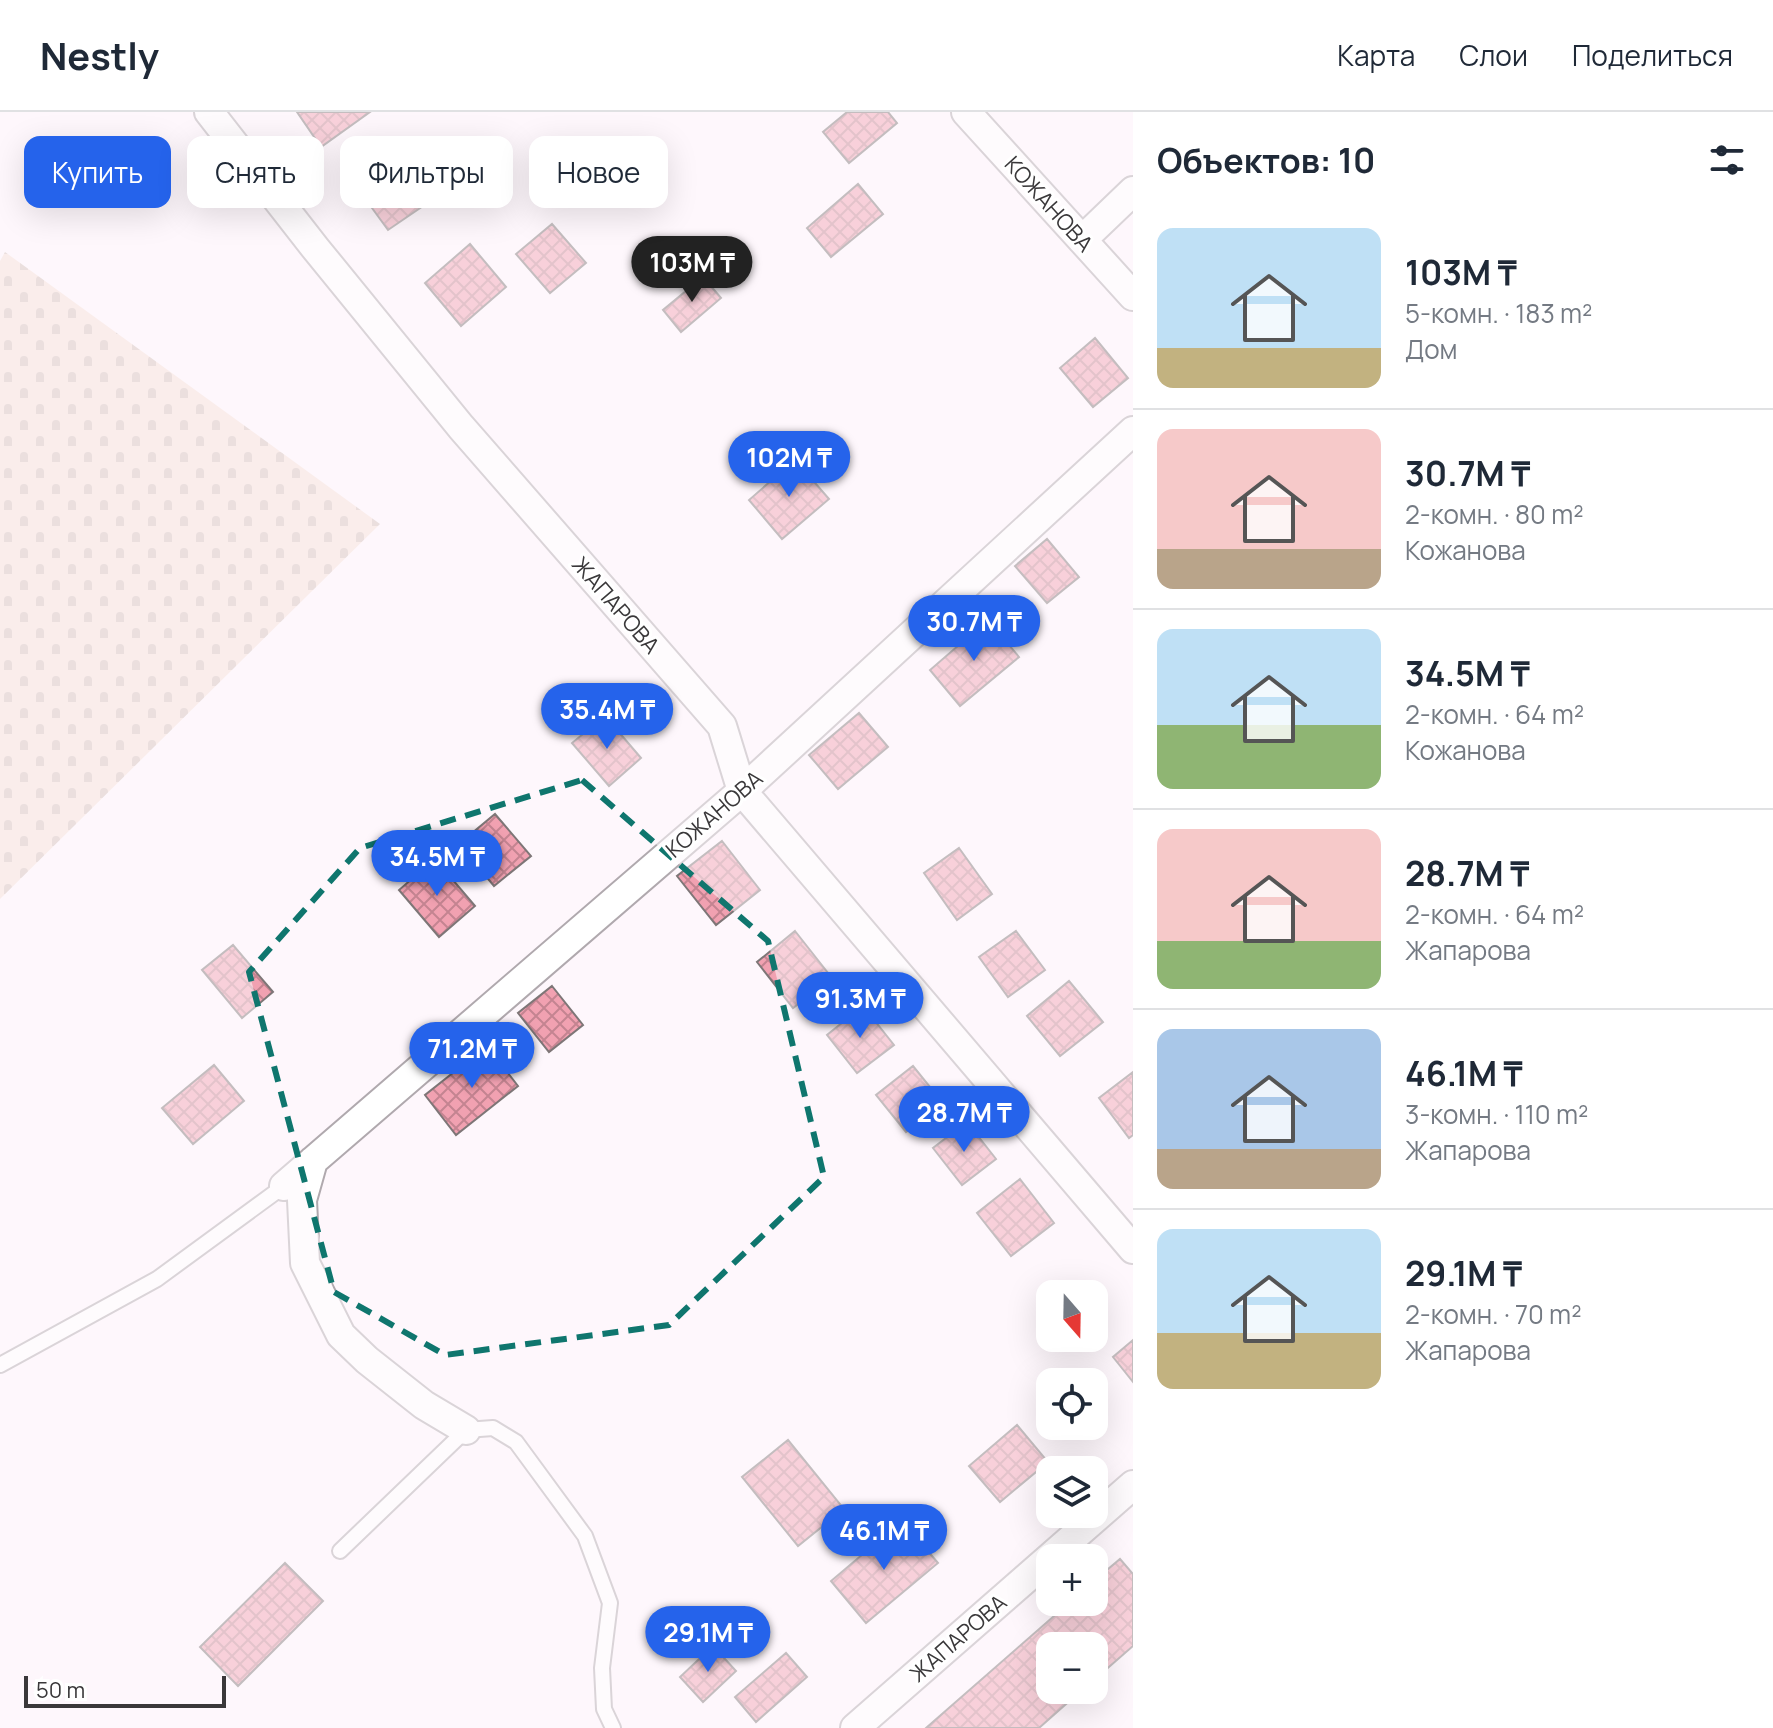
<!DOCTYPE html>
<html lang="ru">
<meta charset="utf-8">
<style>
:root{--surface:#fff;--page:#f6f6f7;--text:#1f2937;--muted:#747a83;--line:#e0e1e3;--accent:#2563eb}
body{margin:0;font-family:Manrope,sans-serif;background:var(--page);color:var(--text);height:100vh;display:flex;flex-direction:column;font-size:30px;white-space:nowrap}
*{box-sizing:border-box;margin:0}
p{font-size:26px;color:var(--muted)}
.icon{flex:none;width:44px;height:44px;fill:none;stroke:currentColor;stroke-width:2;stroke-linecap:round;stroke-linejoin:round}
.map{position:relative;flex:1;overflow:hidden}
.sheet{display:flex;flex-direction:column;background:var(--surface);width:640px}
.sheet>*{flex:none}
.banner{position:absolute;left:24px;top:24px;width:760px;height:72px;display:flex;gap:16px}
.needle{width:52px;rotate:160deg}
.buttons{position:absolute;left:1036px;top:1168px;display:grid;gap:16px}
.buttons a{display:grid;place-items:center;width:72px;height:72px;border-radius:16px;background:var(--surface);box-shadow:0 8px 32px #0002;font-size:40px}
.scale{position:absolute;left:24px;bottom:20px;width:202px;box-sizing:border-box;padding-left:8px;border:4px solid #3a383a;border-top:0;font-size:22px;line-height:28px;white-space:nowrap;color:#3a383a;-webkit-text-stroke:6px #fff;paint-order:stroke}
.price{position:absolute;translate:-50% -68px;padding:0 18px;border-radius:28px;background:var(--accent);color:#fff;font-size:26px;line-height:52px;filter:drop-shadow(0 2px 4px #0008)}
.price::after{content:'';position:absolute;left:50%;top:48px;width:24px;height:18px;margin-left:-12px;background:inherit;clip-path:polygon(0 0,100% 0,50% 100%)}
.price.on{background:#222;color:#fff}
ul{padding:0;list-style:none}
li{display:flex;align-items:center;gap:24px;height:200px;padding:0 24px}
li+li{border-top:2px solid var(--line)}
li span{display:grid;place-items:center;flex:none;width:224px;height:160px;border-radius:16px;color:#555}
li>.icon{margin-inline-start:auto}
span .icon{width:96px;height:96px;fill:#fffc;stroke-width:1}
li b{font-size:34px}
h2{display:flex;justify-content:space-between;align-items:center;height:96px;padding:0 24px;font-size:34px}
.pill{padding:0 28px;border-radius:16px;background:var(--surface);box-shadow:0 8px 32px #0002;font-size:28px;line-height:72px}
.pill.on{background:var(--accent);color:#fff}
header{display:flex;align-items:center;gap:48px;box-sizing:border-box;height:112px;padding:0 40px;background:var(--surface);border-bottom:2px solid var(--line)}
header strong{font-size:38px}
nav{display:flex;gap:44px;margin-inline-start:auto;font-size:28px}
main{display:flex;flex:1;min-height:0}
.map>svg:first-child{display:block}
.cemetery{fill:url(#cemetery-stones)}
.building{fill:url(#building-cross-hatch);stroke:#7e7677;stroke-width:2}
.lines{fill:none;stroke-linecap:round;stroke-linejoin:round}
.lane-casing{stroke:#b0a9ae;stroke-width:18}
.street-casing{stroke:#b0a9ae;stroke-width:32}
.lane{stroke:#fff;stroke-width:14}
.street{stroke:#fff;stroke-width:28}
.marked{fill:none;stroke:#0f766e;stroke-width:6;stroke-dasharray:16 10;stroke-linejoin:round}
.labels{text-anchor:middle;stroke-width:6;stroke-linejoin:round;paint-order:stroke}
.street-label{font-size:22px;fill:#3a383a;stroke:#fff}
</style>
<header>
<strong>Nestly</strong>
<nav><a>Карта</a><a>Слои</a><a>Поделиться</a></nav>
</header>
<main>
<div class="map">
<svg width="1133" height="1616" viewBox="0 0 1133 1616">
<defs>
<pattern id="cemetery-stones" width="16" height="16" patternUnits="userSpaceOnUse" patternTransform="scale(2)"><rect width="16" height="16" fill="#f7e0d8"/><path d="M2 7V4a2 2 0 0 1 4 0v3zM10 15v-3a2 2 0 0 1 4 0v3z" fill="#d4c1ba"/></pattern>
<pattern id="building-cross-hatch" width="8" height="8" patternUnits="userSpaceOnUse" patternTransform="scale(2)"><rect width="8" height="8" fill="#f1a1b1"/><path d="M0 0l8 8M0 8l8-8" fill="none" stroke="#c48491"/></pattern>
</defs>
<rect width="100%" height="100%" fill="#fef7fc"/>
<path class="cemetery" d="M5 140 380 412 0 787V149Z"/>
<path class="building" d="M297 0H370L321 35Z
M847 0H888L897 11 849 51 823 20Z
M394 48 426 92 388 118 356 74Z
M858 72 883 102 831 145 807 116Z
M552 112 586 151 550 181 516 142Z
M470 132 506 175 461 214 425 171Z
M703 165 721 186 681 220 663 198Z
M1095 226 1128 266 1093 295 1060 256Z
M795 348 829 387 782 427 749 388Z
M1047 427 1079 465 1047 491 1015 454Z
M988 508 1019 545 960 594 930 558Z
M859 601 888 635 838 677 809 643Z
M605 604 641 646 609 674 572 631Z
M495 702 531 744 494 774 459 732Z
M722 729 760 778 716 813 677 764Z
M959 736 992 782 957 808 924 761Z
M435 747 475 794 439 825 399 778Z
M795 819 832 866 793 896 757 850Z
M1016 819 1045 858 1008 885 979 845Z
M233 833 273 880 242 906 202 858Z
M1069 869 1103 910 1060 944 1027 904Z
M552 874 583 913 549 940 518 901Z
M863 894 894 933 857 961 827 923Z
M487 934 518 974 456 1023 425 983Z
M214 953 244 989 193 1032 162 996Z
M913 954 943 991 906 1020 876 983Z
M1133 960V1023L1129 1026 1099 986Z
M967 1010 996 1047 962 1073 933 1036Z
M1020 1067 1054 1111 1011 1144 977 1101Z
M1133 1228V1270L1113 1245Z
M1017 1313 1048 1350 1000 1390 969 1354Z
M788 1328 844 1397 798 1434 742 1365Z
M902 1409 938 1451 866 1511 831 1469Z
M1120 1447 1133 1462V1534L1094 1568V1534H1050V1578H1082L1039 1616H926L1070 1490H1094V1469Z
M285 1451 323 1489 238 1574 200 1535Z
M713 1534 736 1559 703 1590 680 1565Z
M786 1541 807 1565 756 1610 735 1585Z"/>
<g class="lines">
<g class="lane-casing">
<path id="lane" d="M0 1253 157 1167 284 1074
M340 1439 466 1318 493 1316 516 1330 585 1424 610 1491 602 1556 604 1597 613 1616"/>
</g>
<g class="street-casing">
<path id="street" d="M209 0 316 137 461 315 722 614 742 679 1133 1137
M966 0 1133 184
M1082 128 1133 79
M313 1049 302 1088 305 1151 341 1223 367 1248 424 1293 466 1318
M284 1074 742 679 1133 319
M855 1616 1133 1373"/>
</g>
<use href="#lane" class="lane"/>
<use href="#street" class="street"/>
</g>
<path d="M0 0H1133V1616H0ZM582 668 768 829 824 1065 669 1213 445 1243 334 1180 249 860 360 736Z" fill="#fef7fc" fill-opacity=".55" fill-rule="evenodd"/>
<path class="marked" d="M582 668 768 829 824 1065 669 1213 445 1243 334 1180 249 860 360 736Z"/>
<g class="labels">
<g class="street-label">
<text transform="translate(1049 92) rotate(48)" y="8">КОЖАНОВА</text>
<text transform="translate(616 493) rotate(49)" y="8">ЖАПАРОВА</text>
<text transform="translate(714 702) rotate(-41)" y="8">КОЖАНОВА</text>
<text transform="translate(958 1526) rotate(-41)" y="8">ЖАПАРОВА</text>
</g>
</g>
</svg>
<div class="buttons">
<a><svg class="needle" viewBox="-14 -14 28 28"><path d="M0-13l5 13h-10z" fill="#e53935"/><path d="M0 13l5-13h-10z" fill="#747a83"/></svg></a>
<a><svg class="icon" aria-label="locate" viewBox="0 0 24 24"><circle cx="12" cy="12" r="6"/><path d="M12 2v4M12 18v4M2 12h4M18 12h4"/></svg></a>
<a><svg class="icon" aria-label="layers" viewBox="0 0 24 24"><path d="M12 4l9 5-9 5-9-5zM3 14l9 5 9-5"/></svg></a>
<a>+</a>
<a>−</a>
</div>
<div class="scale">50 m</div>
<b class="price on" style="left:692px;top:192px">103M ₸</b>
<b class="price" style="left:789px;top:387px">102M ₸</b>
<b class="price" style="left:974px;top:551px">30.7M ₸</b>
<b class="price" style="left:607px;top:639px">35.4M ₸</b>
<b class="price" style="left:437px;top:786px">34.5M ₸</b>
<b class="price" style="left:860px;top:928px">91.3M ₸</b>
<b class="price" style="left:472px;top:978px">71.2M ₸</b>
<b class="price" style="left:964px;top:1042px">28.7M ₸</b>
<b class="price" style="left:884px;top:1460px">46.1M ₸</b>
<b class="price" style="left:708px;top:1562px">29.1M ₸</b>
<div class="banner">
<a class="pill on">Купить</a>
<a class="pill">Снять</a>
<a class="pill">Фильтры</a>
<a class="pill">Новое</a>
</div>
</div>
<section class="sheet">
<h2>Объектов: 10<svg class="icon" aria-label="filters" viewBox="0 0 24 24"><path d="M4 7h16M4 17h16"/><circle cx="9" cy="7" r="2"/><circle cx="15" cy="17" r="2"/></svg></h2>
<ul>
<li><span style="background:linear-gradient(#bfe0f5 75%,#c2b280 0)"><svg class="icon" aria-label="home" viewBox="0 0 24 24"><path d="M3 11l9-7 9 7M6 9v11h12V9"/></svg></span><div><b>103M ₸</b><p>5-комн. · 183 m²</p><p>Дом</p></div></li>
<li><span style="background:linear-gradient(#f6c9c9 75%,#b9a48a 0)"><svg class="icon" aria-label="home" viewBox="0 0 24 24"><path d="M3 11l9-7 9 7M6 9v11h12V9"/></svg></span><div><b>30.7M ₸</b><p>2-комн. · 80 m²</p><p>Кожанова</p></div></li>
<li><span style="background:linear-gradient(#bfe0f5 60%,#8fb573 0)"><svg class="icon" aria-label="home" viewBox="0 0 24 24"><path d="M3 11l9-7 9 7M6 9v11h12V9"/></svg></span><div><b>34.5M ₸</b><p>2-комн. · 64 m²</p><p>Кожанова</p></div></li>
<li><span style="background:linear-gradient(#f6c9c9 70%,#8fb573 0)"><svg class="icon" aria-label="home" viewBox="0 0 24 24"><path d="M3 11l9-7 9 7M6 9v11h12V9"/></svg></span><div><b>28.7M ₸</b><p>2-комн. · 64 m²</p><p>Жапарова</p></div></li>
<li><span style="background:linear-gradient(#a9c7e8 75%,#b9a48a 0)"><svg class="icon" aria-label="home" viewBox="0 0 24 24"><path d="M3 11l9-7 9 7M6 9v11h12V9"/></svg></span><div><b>46.1M ₸</b><p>3-комн. · 110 m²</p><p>Жапарова</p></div></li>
<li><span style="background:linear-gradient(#bfe0f5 65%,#c2b280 0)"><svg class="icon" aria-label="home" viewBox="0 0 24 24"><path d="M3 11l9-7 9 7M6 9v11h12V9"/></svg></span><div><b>29.1M ₸</b><p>2-комн. · 70 m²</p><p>Жапарова</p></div></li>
</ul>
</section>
</main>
